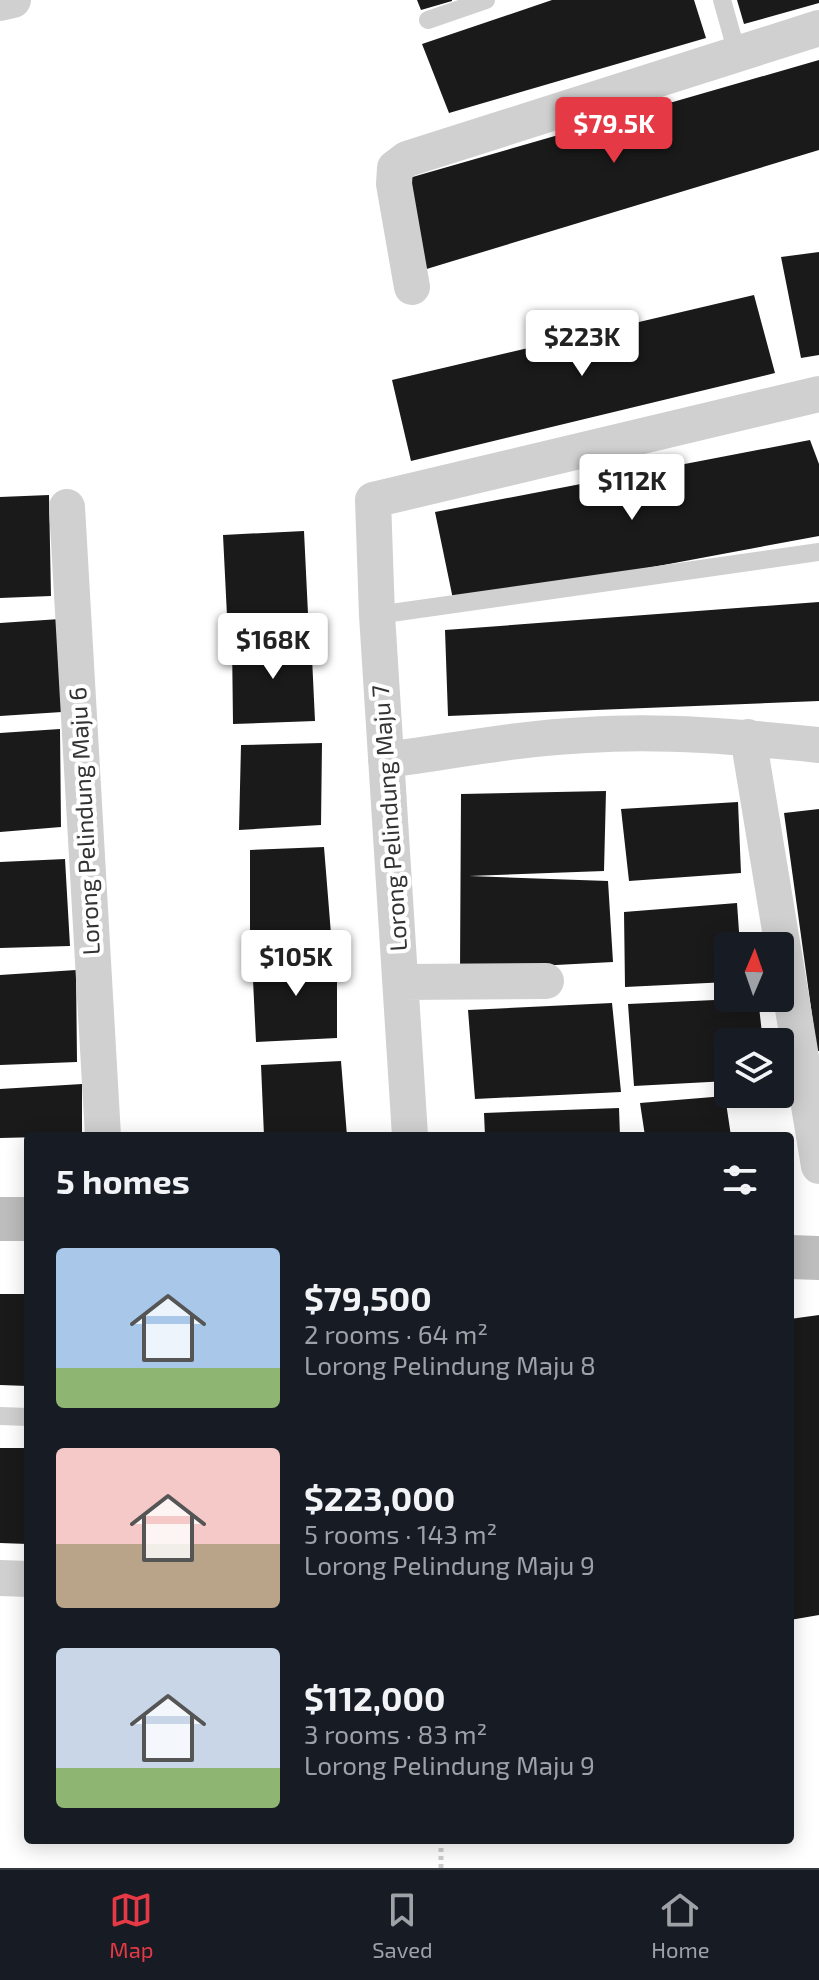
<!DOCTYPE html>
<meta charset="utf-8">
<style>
:root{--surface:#171b24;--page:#20242c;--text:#f1f3f6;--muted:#9ea1a6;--line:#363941;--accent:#e63946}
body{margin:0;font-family:"Exo 2",sans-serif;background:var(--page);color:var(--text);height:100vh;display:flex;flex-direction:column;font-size:30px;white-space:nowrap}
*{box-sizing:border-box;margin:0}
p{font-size:26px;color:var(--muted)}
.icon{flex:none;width:44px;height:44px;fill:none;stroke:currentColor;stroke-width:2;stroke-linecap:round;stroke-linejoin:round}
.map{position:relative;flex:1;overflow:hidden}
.sheet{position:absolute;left:24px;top:1132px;width:770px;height:712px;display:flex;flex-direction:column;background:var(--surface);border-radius:8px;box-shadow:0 4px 20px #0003}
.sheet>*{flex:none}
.needle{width:52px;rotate:2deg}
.tools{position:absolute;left:714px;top:932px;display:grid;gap:16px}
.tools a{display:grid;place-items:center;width:80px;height:80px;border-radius:8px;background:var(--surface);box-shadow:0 4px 20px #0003;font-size:40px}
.price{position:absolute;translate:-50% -68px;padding:0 18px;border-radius:8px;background:#fff;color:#222;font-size:26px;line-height:52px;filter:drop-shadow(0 2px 4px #0008)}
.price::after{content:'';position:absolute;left:50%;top:48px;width:24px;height:18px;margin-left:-12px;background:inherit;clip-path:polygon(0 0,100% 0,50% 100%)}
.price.current{background:var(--accent);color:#fff}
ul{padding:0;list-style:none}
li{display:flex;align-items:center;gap:24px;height:200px;padding:0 32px}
li span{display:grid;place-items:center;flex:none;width:224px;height:160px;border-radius:8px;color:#555}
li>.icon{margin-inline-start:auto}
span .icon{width:96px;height:96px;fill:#fffc;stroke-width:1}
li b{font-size:34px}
h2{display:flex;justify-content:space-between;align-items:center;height:96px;padding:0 32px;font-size:34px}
.dock{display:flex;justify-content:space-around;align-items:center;height:112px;border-top:2px solid var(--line);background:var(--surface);font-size:22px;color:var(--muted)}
.dock a{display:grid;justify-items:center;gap:4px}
.dock .current{color:var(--accent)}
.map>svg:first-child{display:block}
.building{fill:#1a1a1a}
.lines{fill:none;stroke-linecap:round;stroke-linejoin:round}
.path{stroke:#cdcdcd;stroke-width:5;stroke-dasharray:4 4;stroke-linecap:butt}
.lane{stroke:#d0d0d0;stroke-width:18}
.street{stroke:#d0d0d0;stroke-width:36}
.secondary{stroke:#bdbdbd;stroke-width:44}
.labels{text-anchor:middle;stroke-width:8;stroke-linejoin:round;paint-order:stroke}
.street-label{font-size:24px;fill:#333;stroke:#fff}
</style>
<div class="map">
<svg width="819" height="1868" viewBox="0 0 819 1868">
<rect width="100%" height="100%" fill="#fff"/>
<path class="building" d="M417 0H452V1L421 10Z
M552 0H694L706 38 449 113 422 44Z
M737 0H819V3L744 24Z
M819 60V150L420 271 409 178Z
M819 252V355L801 358 781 257Z
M754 295 775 373 411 461 392 380Z
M810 440 819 464V536L454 604 435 512Z
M49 495 51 596 0 598V497Z
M304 531 308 614 227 616 223 535Z
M819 602V701L448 716 445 630Z
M60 619 62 712 0 716V623Z
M311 636 315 721 233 724 232 641Z
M60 729 61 827 0 832V733Z
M322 743 321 825 239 830 241 745Z
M606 791 604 871 469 876 608 881 613 962 460 970 461 794Z
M738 802 741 873 629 881 621 809Z
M819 809V1051H817L784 813Z
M324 847 331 934 250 937V850Z
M65 859 70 946 0 948V862Z
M737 903 740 946H728V982L625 987 624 912Z
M337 953V1038L256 1042 252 959Z
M76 970 77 1062 0 1065V975Z
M758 998 763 1042H728V1081L634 1086 628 1004Z
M612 1003 621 1092 475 1099 468 1010Z
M341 1061 347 1136H264L261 1065Z
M82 1084V1136L0 1138V1089Z
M725 1096 731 1136H645L640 1103Z
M619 1108 620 1136H485L484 1113Z
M0 1294H28V1386L0 1385Z
M819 1315V1615L790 1620V1319Z
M0 1448H28V1544L0 1543Z"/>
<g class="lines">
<path class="path" d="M441 1868V1840"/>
<path class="lane" d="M722 0 737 53
M428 20 486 0
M377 615 819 552
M0 1416 28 1417"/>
<path class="street" d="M0 3 13 0
M412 287 394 184 395 168 407 159 819 28
M67 507 103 1136
M748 737 819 1166
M386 760C453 751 520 738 587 735 664 730 742 737 819 745
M401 982 546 981
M410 1136 377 615 373 500 819 394
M0 1578 28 1579"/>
<path class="secondary" d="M0 1219H28
M790 1257 819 1258"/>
</g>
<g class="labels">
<g class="street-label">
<text transform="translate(390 818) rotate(-94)" y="8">Lorong Pelindung Maju 7</text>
<text transform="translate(85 821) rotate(-93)" y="8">Lorong Pelindung Maju 6</text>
</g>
</g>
</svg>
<div class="tools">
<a><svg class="needle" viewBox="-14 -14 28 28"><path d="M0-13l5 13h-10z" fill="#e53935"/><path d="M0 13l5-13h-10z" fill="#9ea1a6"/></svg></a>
<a><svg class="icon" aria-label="layers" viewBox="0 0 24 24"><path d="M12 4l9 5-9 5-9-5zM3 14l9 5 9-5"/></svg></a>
</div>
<b class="price current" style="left:614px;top:165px">$79.5K</b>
<b class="price" style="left:582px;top:378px">$223K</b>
<b class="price" style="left:632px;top:522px">$112K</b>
<b class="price" style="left:273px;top:681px">$168K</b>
<b class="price" style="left:296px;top:998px">$105K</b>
<section class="sheet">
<h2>5 homes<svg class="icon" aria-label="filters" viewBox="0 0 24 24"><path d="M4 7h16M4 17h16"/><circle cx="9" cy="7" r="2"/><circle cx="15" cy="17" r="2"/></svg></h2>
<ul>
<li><span style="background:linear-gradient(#a9c7e8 75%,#8fb573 0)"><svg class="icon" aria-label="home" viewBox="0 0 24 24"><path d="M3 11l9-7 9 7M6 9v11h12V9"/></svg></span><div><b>$79,500</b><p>2 rooms · 64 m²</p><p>Lorong Pelindung Maju 8</p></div></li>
<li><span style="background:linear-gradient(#f6c9c9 60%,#b9a48a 0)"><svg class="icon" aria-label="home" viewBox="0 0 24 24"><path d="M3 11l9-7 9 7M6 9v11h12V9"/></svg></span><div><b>$223,000</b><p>5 rooms · 143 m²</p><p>Lorong Pelindung Maju 9</p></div></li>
<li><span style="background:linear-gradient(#c9d6e8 75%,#8fb573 0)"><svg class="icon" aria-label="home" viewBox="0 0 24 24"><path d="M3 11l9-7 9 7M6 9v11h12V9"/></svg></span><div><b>$112,000</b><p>3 rooms · 83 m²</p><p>Lorong Pelindung Maju 9</p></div></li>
</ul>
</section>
</div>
<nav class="dock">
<a class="current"><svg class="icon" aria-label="map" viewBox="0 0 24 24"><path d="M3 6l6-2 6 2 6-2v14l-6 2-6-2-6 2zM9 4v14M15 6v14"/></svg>Map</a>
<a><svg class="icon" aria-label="saved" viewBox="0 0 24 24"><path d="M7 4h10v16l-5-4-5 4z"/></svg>Saved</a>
<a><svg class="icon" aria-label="home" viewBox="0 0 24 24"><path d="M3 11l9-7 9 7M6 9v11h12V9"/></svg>Home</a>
</nav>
